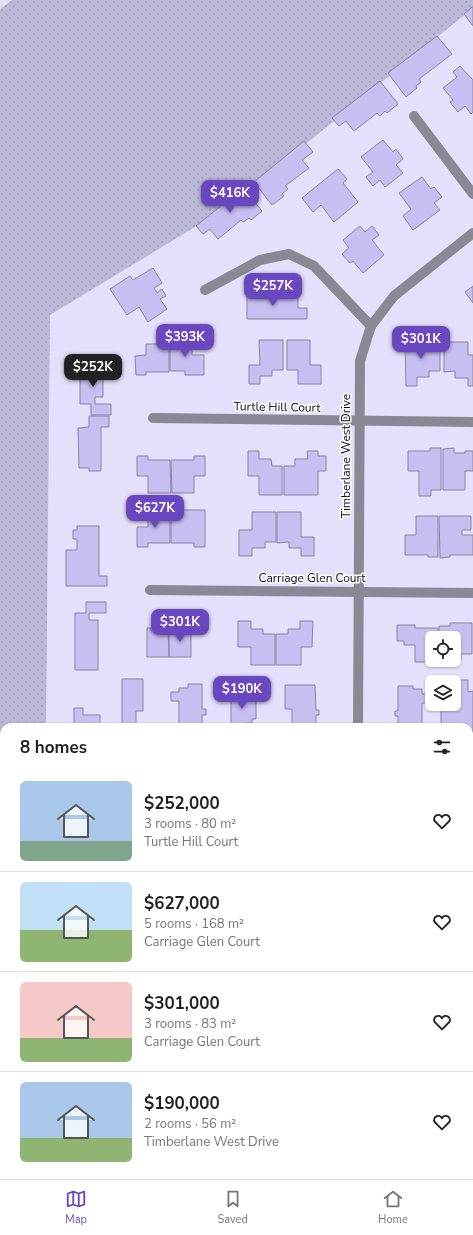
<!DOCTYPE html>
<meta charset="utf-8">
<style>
:root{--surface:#fff;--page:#f6f6f6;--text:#222;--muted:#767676;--line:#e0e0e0;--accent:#6947c0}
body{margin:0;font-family:"Nunito Sans",sans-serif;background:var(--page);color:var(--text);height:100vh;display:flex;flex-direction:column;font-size:15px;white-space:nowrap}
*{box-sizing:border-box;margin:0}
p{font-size:13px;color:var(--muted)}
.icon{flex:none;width:22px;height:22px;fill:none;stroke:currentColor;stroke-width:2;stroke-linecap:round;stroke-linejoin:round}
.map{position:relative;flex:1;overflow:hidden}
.side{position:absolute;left:0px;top:723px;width:473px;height:456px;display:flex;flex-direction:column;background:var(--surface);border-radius:12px 12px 0 0;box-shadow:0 1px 3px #0004}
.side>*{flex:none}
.fabs{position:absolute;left:425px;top:631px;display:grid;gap:8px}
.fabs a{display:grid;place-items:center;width:36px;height:36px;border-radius:6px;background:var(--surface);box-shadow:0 1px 3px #0004;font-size:20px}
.price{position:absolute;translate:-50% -34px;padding:0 9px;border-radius:8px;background:var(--accent);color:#fff;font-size:13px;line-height:26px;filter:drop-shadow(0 1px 2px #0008)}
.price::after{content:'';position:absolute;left:50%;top:24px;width:12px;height:9px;margin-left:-6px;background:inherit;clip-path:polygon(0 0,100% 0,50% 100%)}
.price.selected{background:#222;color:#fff}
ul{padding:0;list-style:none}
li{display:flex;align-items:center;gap:12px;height:100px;padding:0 20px}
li+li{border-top:1px solid var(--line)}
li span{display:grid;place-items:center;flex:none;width:112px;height:80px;border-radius:6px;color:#555}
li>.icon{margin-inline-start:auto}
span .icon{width:48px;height:48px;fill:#fffc;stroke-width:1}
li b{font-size:17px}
h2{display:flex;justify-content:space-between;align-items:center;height:48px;padding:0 20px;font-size:17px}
.dock{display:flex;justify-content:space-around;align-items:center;height:56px;border-top:1px solid var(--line);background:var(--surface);font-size:11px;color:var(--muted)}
.dock a{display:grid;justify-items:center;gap:2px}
.dock .selected{color:var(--accent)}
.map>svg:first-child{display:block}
.grass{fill:url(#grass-dots)}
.building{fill:#c7bff2;stroke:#88859e}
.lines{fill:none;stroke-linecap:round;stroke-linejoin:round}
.minor{stroke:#8a8894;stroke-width:10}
.tertiary{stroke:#8a8894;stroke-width:10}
.labels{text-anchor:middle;stroke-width:3;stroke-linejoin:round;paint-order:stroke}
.street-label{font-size:12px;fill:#0c0b14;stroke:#fff}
</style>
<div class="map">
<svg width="473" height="1179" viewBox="0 0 473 1179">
<defs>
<pattern id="grass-dots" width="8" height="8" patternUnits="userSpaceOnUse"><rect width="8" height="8" fill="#bcb8d8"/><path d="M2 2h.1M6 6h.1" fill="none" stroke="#a09db8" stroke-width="1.8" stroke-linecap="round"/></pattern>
</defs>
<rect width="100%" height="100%" fill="#e4e0fc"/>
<path class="grass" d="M12 0H473V8L228 207 50 315 46 727H4V1165H0V9Z"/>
<path class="building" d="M472 7H473V26L464 14Z
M437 36 452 54 419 79 421 82 416 86 417 88 406 97 388 73Z
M460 66 473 80V112L471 114 465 106 458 112 450 102 453 100 443 88 457 77 453 72Z
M380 81 398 104 387 113 385 111 380 116 377 113 354 131 346 121 339 126 332 118Z
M383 140 393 152 396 149 403 159 396 165 403 173 385 187 380 180 373 186 366 177 373 172 361 157Z
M304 141 313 152 302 160 309 168 285 186 288 189 282 194 284 196 272 205 254 182Z
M338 169 347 179 343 183 358 202 334 222 321 205 313 212 302 198Z
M422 177 431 189 434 187 442 197 434 203 440 210 413 230 403 216 411 209 399 193Z
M243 188 262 211 251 220 249 218 243 222 241 220 218 239 210 229 203 234 196 226Z
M360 226 365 232 372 226 379 235 372 240 384 255 363 273 353 261 350 263 342 254 349 248 343 240Z
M153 268 162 283 154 288 157 293 162 289 166 296 160 299 167 309 148 322 139 307 127 315 110 289 130 276 133 280Z
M473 286V303L465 292Z
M247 289H261V292H268V296H298V308H307V319H247Z
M158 338H169V372H146V375H136L135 356 146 355V344H158Z
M170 338H192V355H204V375H185V371H170Z
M259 340H283V370H272V376H260V384H249V365H260Z
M287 340H310V365H321V384H298V370H287Z
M405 341H440V371H429V377H417V386H406Z
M444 342H468V355H473V386H468V378H455V371L444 372Z
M80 364H103V397H95V404H111V415H91V404H80Z
M89 416H109V427H101V471H89V468H79L78 428 89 427Z
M430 448H441V490H431V496H419V471H408V451H430Z
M454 448V453H465V451H473V471H465V490H443V449Z
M248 451H259V459H271L272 466H282V495H259V476H248Z
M307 451H318V456H326V471H318V495H284V466H295V459H308Z
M137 456H148V460H170L171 493H148V476H137Z
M194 456H205V476H194V493H172L171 460H194Z
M148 510H170V543H148V547H137V527H148Z
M171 510H205V547H194V543H171Z
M252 512H276V542H265V548H252V556H239V530H252Z
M277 512H301V537H314V556H301V548H289V542L277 543Z
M416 516H438V557H428V555H405V535H416Z
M439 516H471V530H462V535H473V555H450V557L440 558Z
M77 526H99V576H107V586H66V550H77V539H73V530H77Z
M86 602H106V613H89V620H98V670H75V613H86Z
M238 621H251V629H263V634H275V665H251V647H238Z
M300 621H313L312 647H301V665H276V634H288V629H300Z
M450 623H472V654H461V660H454V638H439V626H450Z
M397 625H415V628H438V638H432V660H438V662H415V645H404V641H397Z
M147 628H151V631H159V628H168L169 657H147Z
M169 628H178V631H186V628H191V657H169Z
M122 679H143V711H136V725H122Z
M455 680H468V692L473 691V732H469V727H441V704H454Z
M188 684H202V709H206V715H202V725H196V727H179V701H171V692H179V688H188Z
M285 685H315L316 710H319V715H316V726L292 727V709H285Z
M398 686H413V689H422V694H429V703H422V727L398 726V716H395V711H398Z
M240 690V697H256V719H252V723H246V727H231V691Z
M74 708H83V715H100V726L104 727H74Z
M469 790H473V832H469Z
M469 860H473V889H469Z
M117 1175H154L141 1176V1179H130V1176Z
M291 1175H317V1179H291Z
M410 1175H436V1179H410Z"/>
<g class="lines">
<path class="minor" d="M414 116 473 194
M205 290 260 260 289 254 314 266 371 326
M153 418 473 422
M150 590 473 593
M469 765H473
M471 1179 472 1092"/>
<path class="tertiary" d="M358 727 360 361 371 326 394 296 473 233
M355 1179V1175"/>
</g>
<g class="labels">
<g class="street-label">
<text transform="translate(277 407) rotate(1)" y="4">Turtle Hill Court</text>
<text transform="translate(346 456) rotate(-90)" y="4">Timberlane West Drive</text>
<text x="312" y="582">Carriage Glen Court</text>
</g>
</g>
</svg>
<div class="fabs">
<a><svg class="icon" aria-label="locate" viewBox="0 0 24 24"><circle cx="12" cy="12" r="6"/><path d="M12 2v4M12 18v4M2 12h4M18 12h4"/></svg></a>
<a><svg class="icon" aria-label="layers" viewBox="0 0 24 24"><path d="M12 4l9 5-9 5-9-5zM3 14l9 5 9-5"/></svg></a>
</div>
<b class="price" style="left:230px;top:214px">$416K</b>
<b class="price" style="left:273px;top:307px">$257K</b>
<b class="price" style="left:185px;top:358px">$393K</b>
<b class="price" style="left:421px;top:360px">$301K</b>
<b class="price selected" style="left:93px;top:388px">$252K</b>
<b class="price" style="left:155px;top:529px">$627K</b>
<b class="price" style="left:180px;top:643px">$301K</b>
<b class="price" style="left:242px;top:710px">$190K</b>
<section class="side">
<h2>8 homes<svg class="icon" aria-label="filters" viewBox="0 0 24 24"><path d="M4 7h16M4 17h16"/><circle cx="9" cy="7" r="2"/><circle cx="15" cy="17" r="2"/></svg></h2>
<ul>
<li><span style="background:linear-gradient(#a9c7e8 75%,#7fa58c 0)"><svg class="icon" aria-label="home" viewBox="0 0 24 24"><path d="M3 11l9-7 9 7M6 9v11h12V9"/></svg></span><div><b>$252,000</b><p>3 rooms · 80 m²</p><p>Turtle Hill Court</p></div><svg class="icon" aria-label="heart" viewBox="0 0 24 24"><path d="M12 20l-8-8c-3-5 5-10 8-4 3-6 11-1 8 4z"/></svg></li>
<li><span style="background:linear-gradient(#bfe0f5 60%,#8fb573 0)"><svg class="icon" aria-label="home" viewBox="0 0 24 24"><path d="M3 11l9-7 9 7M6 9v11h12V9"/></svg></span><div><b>$627,000</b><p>5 rooms · 168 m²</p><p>Carriage Glen Court</p></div><svg class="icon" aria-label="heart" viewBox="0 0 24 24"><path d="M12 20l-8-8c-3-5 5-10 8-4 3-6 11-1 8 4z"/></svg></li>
<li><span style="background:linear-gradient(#f6c9c9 70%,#8fb573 0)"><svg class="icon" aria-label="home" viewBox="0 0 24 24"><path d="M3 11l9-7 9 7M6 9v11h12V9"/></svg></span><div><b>$301,000</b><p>3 rooms · 83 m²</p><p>Carriage Glen Court</p></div><svg class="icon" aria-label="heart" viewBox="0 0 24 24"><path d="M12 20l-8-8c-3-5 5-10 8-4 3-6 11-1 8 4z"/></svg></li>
<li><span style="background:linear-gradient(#a9c7e8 70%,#8fb573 0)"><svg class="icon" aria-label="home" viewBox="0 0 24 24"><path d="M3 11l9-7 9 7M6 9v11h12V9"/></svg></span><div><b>$190,000</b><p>2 rooms · 56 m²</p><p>Timberlane West Drive</p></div><svg class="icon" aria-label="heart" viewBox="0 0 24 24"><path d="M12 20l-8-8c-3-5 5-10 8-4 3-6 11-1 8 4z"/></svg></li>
</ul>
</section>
</div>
<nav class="dock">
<a class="selected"><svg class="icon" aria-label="map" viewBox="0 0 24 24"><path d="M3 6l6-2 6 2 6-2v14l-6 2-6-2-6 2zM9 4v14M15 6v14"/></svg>Map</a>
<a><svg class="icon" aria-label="saved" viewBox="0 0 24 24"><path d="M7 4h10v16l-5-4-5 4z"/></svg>Saved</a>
<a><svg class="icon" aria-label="home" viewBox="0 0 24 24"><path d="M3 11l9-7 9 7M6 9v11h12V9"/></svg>Home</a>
</nav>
